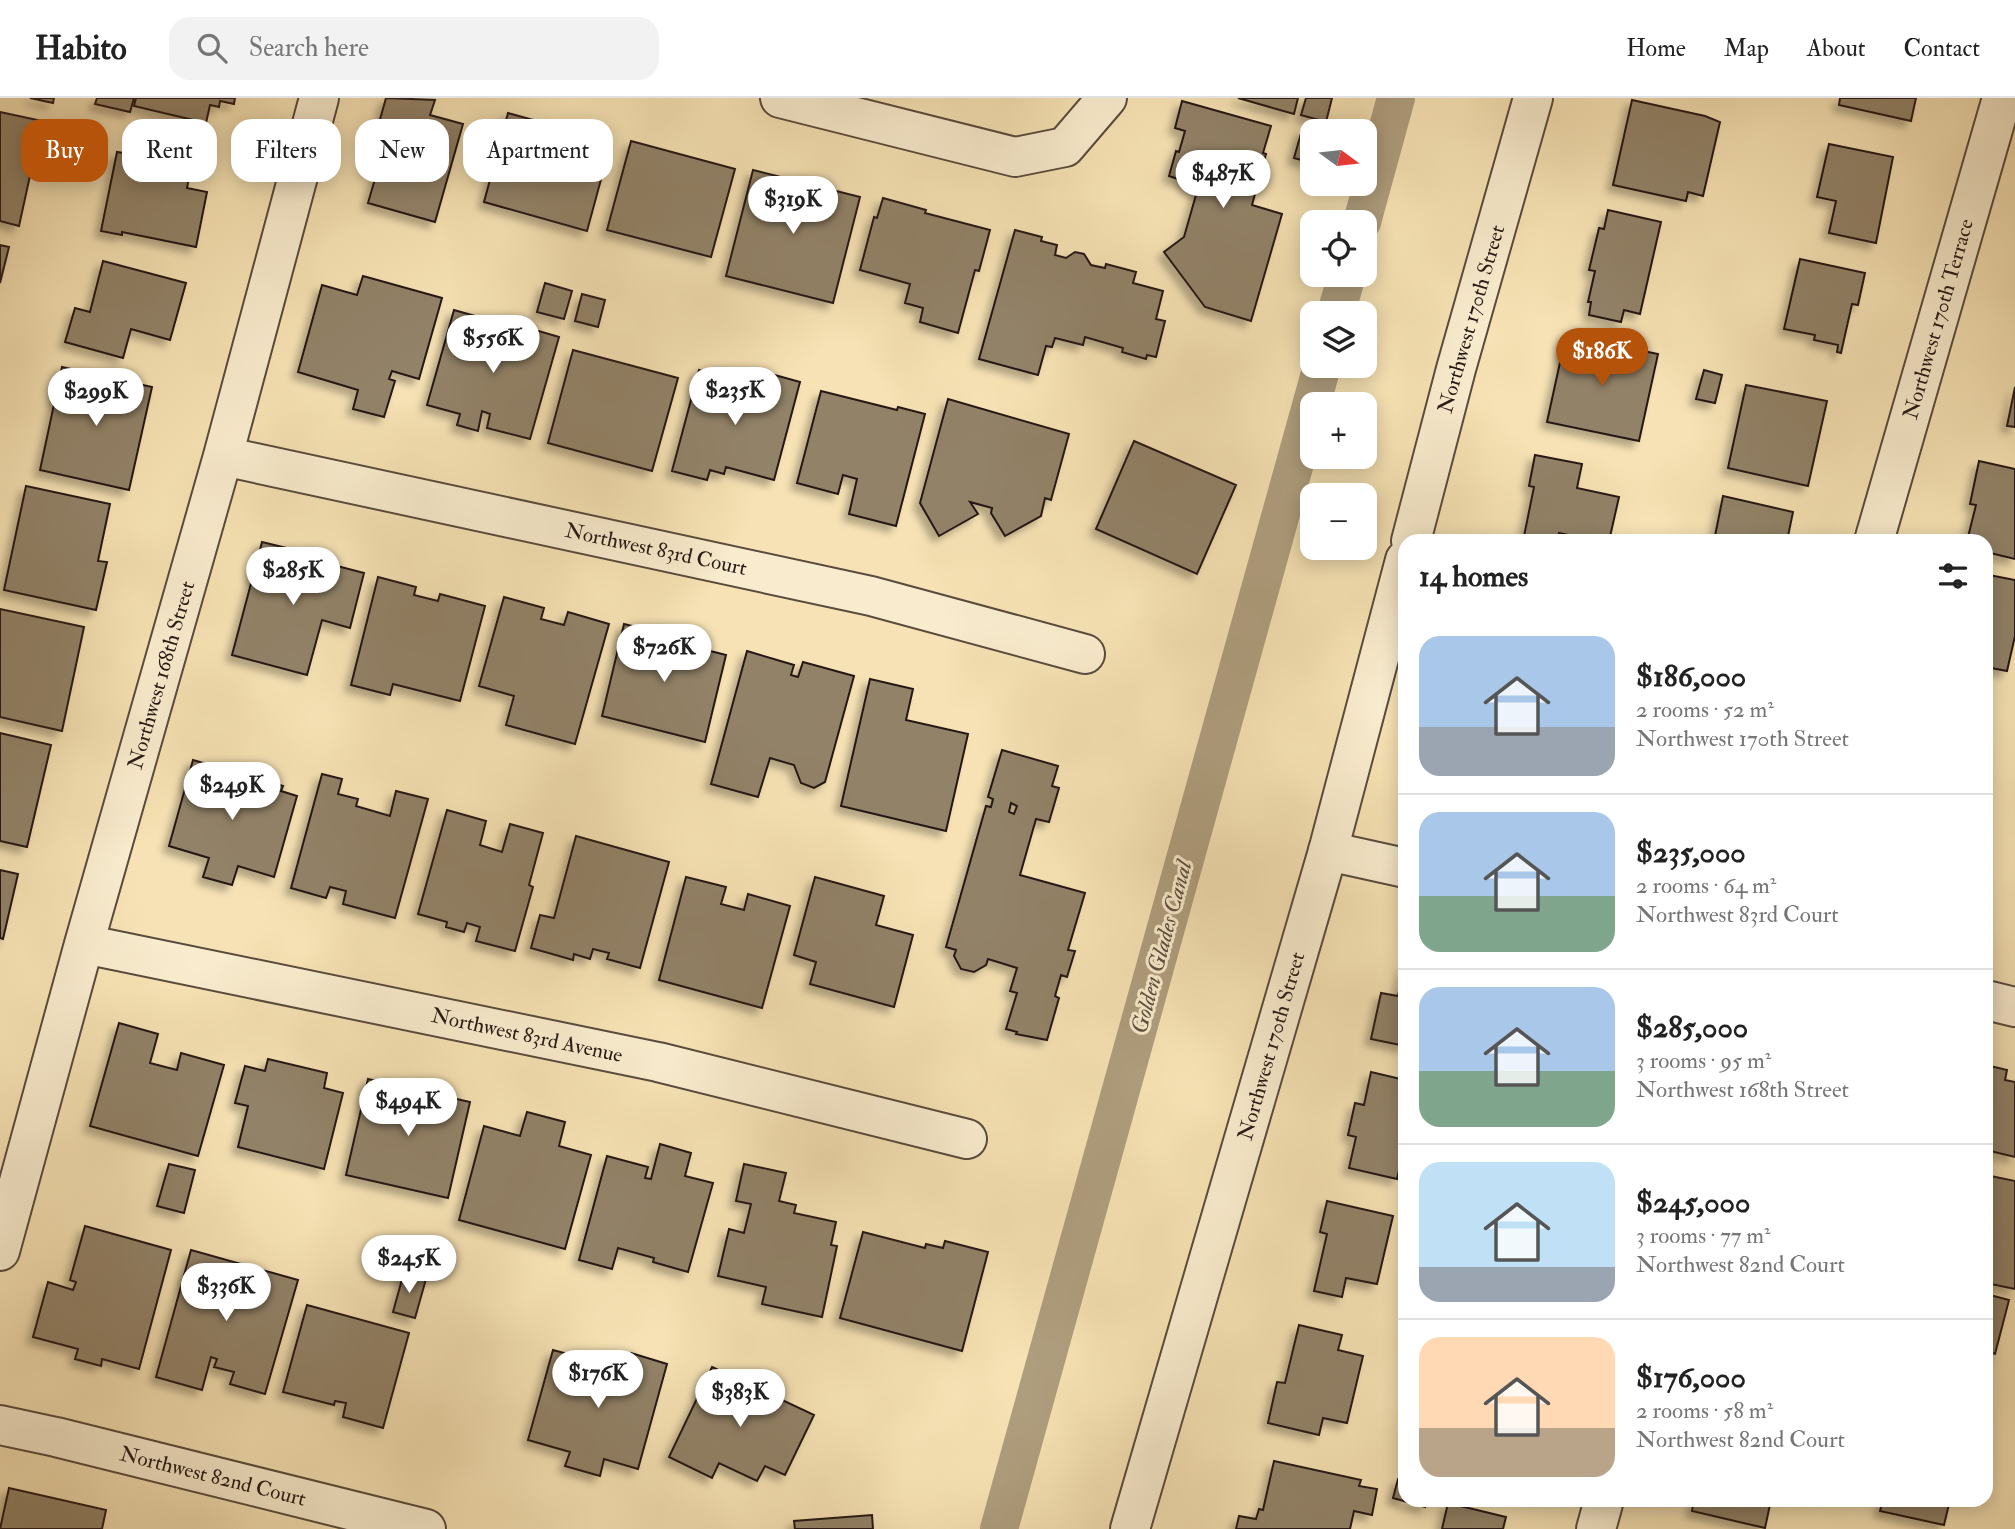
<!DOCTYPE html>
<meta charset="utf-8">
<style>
:root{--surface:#fff;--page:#f2f2f2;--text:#222;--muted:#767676;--line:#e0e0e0;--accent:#b45309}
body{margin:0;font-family:"IM FELL Double Pica",serif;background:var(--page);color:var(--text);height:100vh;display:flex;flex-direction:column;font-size:26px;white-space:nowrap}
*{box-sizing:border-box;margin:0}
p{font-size:23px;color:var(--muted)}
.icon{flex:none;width:38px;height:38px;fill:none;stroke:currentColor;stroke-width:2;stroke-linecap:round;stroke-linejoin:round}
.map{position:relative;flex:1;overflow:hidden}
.drawer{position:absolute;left:1398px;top:436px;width:595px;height:973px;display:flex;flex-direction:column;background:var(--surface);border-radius:21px;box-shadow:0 4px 18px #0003}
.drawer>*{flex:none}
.top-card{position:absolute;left:21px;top:21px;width:665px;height:63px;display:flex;gap:14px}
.needle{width:46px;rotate:105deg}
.fabs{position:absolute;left:1300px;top:21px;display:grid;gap:14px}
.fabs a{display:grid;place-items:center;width:77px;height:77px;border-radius:14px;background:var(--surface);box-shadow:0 4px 18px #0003;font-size:35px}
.price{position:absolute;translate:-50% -60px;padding:0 16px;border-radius:24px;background:#fff;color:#222;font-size:23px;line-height:46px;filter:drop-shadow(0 2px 4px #0008)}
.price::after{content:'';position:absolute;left:50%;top:42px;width:21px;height:16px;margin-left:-10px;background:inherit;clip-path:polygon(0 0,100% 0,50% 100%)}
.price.on{background:var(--accent);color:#fff}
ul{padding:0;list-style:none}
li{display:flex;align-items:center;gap:21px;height:175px;padding:0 21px}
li+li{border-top:2px solid var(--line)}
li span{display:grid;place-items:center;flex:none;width:196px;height:140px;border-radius:21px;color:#555}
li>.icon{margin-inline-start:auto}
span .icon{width:84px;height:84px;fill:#fffc;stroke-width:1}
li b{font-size:30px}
h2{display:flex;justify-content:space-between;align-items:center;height:84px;padding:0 21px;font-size:30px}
.tag{padding:0 24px;border-radius:21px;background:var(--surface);box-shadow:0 4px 18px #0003;font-size:24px;line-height:63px}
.tag.on{background:var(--accent);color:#fff}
header{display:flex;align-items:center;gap:42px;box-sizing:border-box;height:98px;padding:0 35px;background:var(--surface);border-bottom:2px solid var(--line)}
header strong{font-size:33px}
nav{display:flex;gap:38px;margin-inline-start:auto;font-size:24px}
.search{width:490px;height:63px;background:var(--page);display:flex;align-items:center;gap:18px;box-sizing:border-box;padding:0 24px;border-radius:21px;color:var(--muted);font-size:26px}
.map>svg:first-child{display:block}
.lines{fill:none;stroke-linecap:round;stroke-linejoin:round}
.canal{stroke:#af9e7e;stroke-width:38}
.building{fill:#928268;stroke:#251915;stroke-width:2;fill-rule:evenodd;filter:url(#shadow)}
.minor-casing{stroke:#594b3d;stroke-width:42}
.tertiary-casing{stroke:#594b3d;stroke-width:42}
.minor{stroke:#f9ecce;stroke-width:38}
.tertiary{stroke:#f9ecce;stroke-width:38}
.labels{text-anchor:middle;stroke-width:6;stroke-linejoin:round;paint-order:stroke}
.street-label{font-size:21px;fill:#251915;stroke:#f9ecce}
.water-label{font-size:23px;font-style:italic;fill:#5c4e3f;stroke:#f9ecce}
</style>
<header>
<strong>Habito</strong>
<div class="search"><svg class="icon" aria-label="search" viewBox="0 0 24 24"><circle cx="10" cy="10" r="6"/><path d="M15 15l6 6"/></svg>Search here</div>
<nav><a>Home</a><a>Map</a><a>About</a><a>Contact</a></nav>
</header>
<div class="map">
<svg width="2015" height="1431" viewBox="0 0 2015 1431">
<defs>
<filter id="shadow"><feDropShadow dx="-6" dy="6" stdDeviation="3.5" flood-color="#0004"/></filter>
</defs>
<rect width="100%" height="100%" fill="#f6e2b4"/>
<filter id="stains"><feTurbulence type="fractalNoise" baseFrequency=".00286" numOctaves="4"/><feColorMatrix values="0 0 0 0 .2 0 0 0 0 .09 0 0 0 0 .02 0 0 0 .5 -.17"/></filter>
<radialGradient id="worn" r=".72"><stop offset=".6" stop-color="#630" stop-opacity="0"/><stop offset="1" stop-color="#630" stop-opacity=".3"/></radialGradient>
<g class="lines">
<path class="canal" d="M1362 124 1396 0
M1336 215 1347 177
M999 1431 1322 268"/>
</g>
<path class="building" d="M30 0H54L53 5Z
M97 0H134L130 14 95 6Z
M136 0H235L234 6 220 3 219 9 210 7 206 25 134 8Z
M386 0 435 2 430 17 463 26 435 124 368 105 377 74 366 71Z
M1238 0H1298L1294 16Z
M1306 0H1332L1326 24 1301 17Z
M1840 0H1916L1911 23 1839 7Z
M1632 2 1705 18 1720 24 1703 98 1688 94 1686 103 1613 87Z
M1182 3 1271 28 1263 55 1266 56 1252 107 1282 116 1251 223 1205 209 1164 154 1184 139 1198 90 1186 86 1187 84 1169 78 1176 53 1179 54 1185 33 1175 30Z
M0 14 42 23 19 128 0 123Z
M508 15 562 30 560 39 609 52 587 133 484 104Z
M1302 32 1312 35V65L1294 60Z
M141 36 196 46 187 90 207 94 196 149 122 134V137L101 133 117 54 136 57Z
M631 43 735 71 711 159 607 132Z
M1829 46 1893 59 1876 145 1829 135 1836 103 1817 99Z
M753 72 860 99 833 205 726 178Z
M883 100 926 112 925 115 990 132 979 173 975 172 958 235 920 224 923 210 905 205 910 186 860 172 874 119 877 120Z
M1608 112 1661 124 1640 216 1624 212 1621 224 1589 217 1591 204H1588L1595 173 1589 172 1599 130 1604 131Z
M1015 132 1042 139 1041 143 1057 147 1055 157 1066 160 1075 154 1084 156 1091 167 1105 170 1106 166 1136 174 1133 185 1163 193 1156 221 1165 223 1156 259 1147 257 1146 261 1122 254 1123 250 1085 239 1083 247 1055 240 1052 249 1046 248 1038 277 979 261Z
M0 147 9 149 0 185Z
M1800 161 1865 175 1858 207 1852 206 1841 255 1837 254 1838 247 1814 242 1815 237 1784 231Z
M103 163 186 185 170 242 131 231 123 260 65 244 75 210 90 214Z
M363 178 442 200 419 281 392 273 389 281 395 283 384 319 353 311 358 292 298 274 322 187 357 197Z
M545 185 572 193 564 221 537 214Z
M582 196 605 202 598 229 575 223Z
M454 212 489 222 487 229 522 238 525 229 559 239 530 341 487 330 490 316 482 313 478 333 457 327 460 316 427 307Z
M1566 237 1658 256 1639 343 1547 324Z
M573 252 678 280 652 373 548 345Z
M62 269 152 289 129 392 40 372Z
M699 272 736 282 735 287 766 295 771 276 800 284 774 382 726 369 724 376 710 372 707 382 672 373Z
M1704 272 1722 277 1715 305 1696 301Z
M1746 287 1827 303 1808 388 1728 370Z
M2015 289V329L2007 328Z
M821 293 897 312 898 309 925 316 896 428 849 416 857 381 843 377 838 396 797 385Z
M948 301 1069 336 1051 402 1045 400 1041 418 1005 438 991 415 992 410 970 404 978 416 939 438 920 405Z
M1134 343 1236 387 1197 476 1096 431Z
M1535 357 1582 366 1577 390 1619 399 1609 443H1596L1559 435 1557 443H1523L1534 389 1529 388Z
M1979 363 2015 371V461L1986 454V443H1967L1976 407 1970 406Z
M26 388 110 406 98 463 107 464 96 512 4 492Z
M1723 398 1793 414 1787 443H1714Z
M262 444 315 457 314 462 364 475 350 530 322 522 307 577 232 557Z
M1986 464 1992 465 1989 477 2015 482V538L2007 573 1986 569Z
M378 479 416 489 414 497 438 503 440 496 485 508 460 603 393 586 390 597 351 587Z
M504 499 544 510 541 521 564 527 568 514 609 526 575 646 506 627 514 598 479 588Z
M0 511 84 529 62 633 0 619Z
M624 526 668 537 667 542 726 557 705 644 602 618Z
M747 553 794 567 791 577 798 579 803 564 854 578 825 684 814 690 801 685 794 667 770 660 758 699 711 686Z
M870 581 913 591 906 622 968 636 946 733 841 708Z
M0 635 51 647 27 749 0 743Z
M1002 652 1058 668 1052 688 1059 690 1049 724 1036 721 1020 777 1085 795 1068 852 1075 853 1067 879 1061 877 1055 898 1059 900 1047 942 1016 936 1017 934 1006 931 1017 895 1010 893 1017 870 988 861 986 867 974 874 961 871 954 858 956 852 946 849 986 708 991 709 993 701 988 699ZM1011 705 1017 708 1014 716 1009 714Z
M193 662 283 688 281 693 297 698 274 779 238 768 232 787 203 779 209 760 169 748Z
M322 676 342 681 338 696 358 701 356 708 390 718 396 693 428 701 395 820 343 806 346 793 330 789 326 800 291 790Z
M447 712 486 723 480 747 502 754 510 726 543 735 529 787 533 789 515 853 476 843 480 829 467 825 464 834 446 829 447 824 418 816Z
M576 738 669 764 640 870 607 861 609 855 593 851 590 861 574 856 573 862 531 850 540 817 554 820Z
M0 772 18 776 3 841 0 840Z
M686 779 726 789 721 806 744 812 748 796 790 808 762 910 659 882Z
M815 779 884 798 876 827 913 837 894 909 810 886 816 864 794 857Z
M1405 866V948L1371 941 1381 895 1398 898Z
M119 925 158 936 150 965 177 972 181 955 224 967 198 1058 90 1028Z
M268 961 327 975 324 990 343 995 324 1071 238 1049 248 1008 235 1005 245 968 265 973Z
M1986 967 2007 972 2005 982 2015 984V1059L1986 1052Z
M1371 974 1405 982V1046L1397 1081 1349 1070 1356 1039 1348 1037 1355 1005 1364 1007Z
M368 981 470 1004 448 1100 346 1077Z
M527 1014 565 1024 559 1048 591 1057 565 1151 459 1122 484 1028 520 1038Z
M660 1046 691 1055 685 1078 713 1085 688 1174 653 1164 654 1160 618 1150 612 1171 579 1162 607 1058 648 1069 645 1080 651 1081Z
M169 1066 195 1072 184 1115 157 1108Z
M744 1066 786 1075 779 1103 796 1107 794 1115 836 1124 831 1147 837 1148 822 1219 762 1206 766 1189 718 1178 729 1131 744 1135 751 1106 736 1103Z
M1986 1077 2015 1083V1191L1986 1185Z
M1327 1103 1393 1118 1377 1186 1346 1180 1342 1199 1314 1193 1327 1136 1320 1134Z
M85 1128 171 1152 139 1271 102 1261 101 1268 75 1261 78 1251 33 1239 48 1184 73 1192 76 1184 70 1182Z
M863 1134 925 1150 926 1146 943 1150 945 1143 988 1154 962 1253 840 1220Z
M191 1152 298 1182 265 1296 230 1286 234 1274 214 1269 217 1261 211 1259 202 1292 156 1279Z
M404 1174 426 1181 415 1220 393 1214Z
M1986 1196 2009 1202 1995 1256 1990 1254 1986 1268Z
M307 1207 409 1235 383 1330 343 1319 346 1305 335 1303 334 1307 283 1294Z
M1299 1227 1342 1237 1338 1252 1363 1258 1347 1325 1323 1320 1319 1337 1268 1325 1277 1284 1285 1285Z
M553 1252 626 1272 631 1255 667 1266 638 1371 604 1361 600 1378 565 1368 570 1354 528 1342Z
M712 1269 814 1317 785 1377 765 1368 757 1383 719 1365 712 1380 669 1359Z
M1274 1363 1361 1382 1359 1388 1377 1391 1372 1417 1354 1413 1350 1431H1236L1239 1418 1256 1421 1259 1411 1263 1412Z
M1398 1381 1405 1382V1402H1426L1425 1409 1393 1400Z
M9 1390 106 1412 102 1431H0Z
M1694 1402H1771L1765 1430 1692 1413Z
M1883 1402H1950L1944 1427 1880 1413Z
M1448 1405 1506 1419 1503 1431H1442Z
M872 1417 873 1431H795L794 1423Z"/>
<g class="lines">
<g class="minor-casing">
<path id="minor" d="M780 0 1015 59 1065 49 1107 0
M223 358 871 498 1085 556
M1874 443 2002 0
M1328 753 1405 770
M84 846 658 964 967 1041
M1986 902 2015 909
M0 1153 84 846 223 358 319 0
M0 1327 56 1339 426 1431
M1596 1431 1604 1402"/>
</g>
<g class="tertiary-casing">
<path id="tertiary" d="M1411 443 1456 271 1533 0
M1130 1431 1328 753 1405 462"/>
</g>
<use href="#minor" class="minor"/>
<use href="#tertiary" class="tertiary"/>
</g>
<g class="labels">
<g class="street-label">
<text transform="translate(1471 221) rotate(-74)" y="7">Northwest 170th Street</text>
<text transform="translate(1938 221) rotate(-74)" y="7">Northwest 170th Terrace</text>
<text transform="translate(656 451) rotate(12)" y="7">Northwest 83rd Court</text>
<text transform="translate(161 577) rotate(-74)" y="7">Northwest 168th Street</text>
<text transform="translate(527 937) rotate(12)" y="7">Northwest 83rd Avenue</text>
<text transform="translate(1271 948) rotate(-74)" y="7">Northwest 170th Street</text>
<text transform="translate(213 1378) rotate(14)" y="7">Northwest 82nd Court</text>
</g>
<g class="water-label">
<text transform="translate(1161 849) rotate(-75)" y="8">Golden Glades Canal</text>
</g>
</g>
<rect width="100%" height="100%" filter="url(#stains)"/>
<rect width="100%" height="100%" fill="url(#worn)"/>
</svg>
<div class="fabs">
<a><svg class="needle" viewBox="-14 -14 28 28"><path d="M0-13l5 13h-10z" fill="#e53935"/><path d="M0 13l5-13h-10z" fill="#767676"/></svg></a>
<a><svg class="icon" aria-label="locate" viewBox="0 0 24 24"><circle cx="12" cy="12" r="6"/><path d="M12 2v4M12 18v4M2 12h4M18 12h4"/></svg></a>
<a><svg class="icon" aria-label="layers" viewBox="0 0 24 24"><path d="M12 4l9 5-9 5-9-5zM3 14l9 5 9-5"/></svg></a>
<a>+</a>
<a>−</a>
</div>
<b class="price" style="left:1223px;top:112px">$487K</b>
<b class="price" style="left:793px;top:138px">$319K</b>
<b class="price" style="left:493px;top:277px">$556K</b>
<b class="price on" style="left:1602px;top:290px">$186K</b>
<b class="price" style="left:735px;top:329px">$235K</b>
<b class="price" style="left:96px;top:330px">$299K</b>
<b class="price" style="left:293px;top:509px">$285K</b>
<b class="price" style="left:664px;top:586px">$726K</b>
<b class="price" style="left:232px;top:724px">$249K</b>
<b class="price" style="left:408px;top:1040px">$494K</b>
<b class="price" style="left:409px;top:1197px">$245K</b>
<b class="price" style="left:226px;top:1225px">$336K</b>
<b class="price" style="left:598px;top:1312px">$176K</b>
<b class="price" style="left:740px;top:1331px">$383K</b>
<div class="top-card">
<a class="tag on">Buy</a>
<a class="tag">Rent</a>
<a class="tag">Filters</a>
<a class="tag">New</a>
<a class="tag">Apartment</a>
</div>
<section class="drawer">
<h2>14 homes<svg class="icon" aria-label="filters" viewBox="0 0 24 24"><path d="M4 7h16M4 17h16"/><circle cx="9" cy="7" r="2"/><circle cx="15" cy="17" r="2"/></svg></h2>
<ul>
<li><span style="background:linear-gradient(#a9c7e8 65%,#9aa5b1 0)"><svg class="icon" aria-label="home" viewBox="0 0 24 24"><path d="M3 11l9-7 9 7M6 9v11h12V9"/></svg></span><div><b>$186,000</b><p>2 rooms · 52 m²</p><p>Northwest 170th Street</p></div></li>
<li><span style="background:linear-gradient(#a9c7e8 60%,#7fa58c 0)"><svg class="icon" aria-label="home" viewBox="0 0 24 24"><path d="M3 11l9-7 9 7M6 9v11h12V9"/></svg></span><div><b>$235,000</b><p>2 rooms · 64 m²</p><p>Northwest 83rd Court</p></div></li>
<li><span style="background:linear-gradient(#a9c7e8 60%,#7fa58c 0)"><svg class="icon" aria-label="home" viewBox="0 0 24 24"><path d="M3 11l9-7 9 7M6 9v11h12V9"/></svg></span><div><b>$285,000</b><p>3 rooms · 95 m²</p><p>Northwest 168th Street</p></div></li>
<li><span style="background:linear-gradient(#bfe0f5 75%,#9aa5b1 0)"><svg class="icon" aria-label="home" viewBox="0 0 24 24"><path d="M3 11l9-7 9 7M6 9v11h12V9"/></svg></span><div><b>$245,000</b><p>3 rooms · 77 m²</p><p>Northwest 82nd Court</p></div></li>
<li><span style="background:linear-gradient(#ffd9b3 65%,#b9a48a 0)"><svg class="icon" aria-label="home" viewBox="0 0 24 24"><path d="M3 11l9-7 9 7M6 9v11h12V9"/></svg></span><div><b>$176,000</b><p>2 rooms · 58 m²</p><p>Northwest 82nd Court</p></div></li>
</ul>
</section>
</div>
